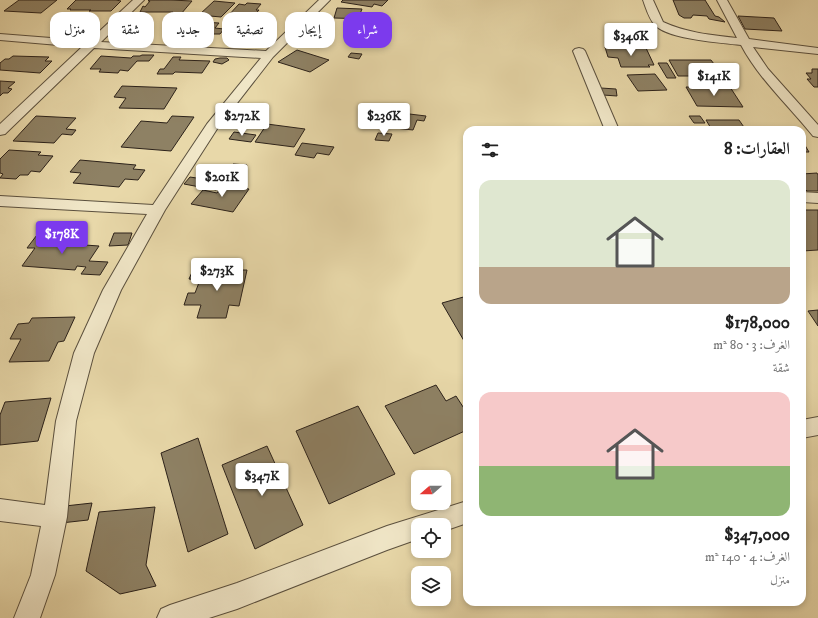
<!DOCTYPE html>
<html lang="ar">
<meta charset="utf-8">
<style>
:root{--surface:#fff;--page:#f2f2f2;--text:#222;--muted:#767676;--accent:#7c3aed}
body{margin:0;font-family:"IM FELL DW Pica",Amiri,serif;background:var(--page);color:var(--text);direction:rtl;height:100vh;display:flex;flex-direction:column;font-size:15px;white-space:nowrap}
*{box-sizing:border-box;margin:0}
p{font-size:13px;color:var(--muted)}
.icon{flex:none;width:22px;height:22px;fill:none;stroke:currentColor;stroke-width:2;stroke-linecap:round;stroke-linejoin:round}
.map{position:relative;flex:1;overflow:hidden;direction:ltr}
.drawer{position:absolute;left:463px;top:126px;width:343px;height:480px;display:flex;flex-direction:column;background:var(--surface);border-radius:12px;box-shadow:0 2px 6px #0003;direction:rtl}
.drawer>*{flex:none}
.banner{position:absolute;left:12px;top:12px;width:380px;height:36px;direction:rtl;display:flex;gap:8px}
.needle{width:26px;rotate:250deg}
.buttons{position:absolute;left:411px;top:470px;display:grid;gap:8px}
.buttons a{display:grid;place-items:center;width:40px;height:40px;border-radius:8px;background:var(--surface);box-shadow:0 2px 6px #0003;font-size:20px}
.price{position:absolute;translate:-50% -34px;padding:0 9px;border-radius:4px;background:#fff;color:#222;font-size:13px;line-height:26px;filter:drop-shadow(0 1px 2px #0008)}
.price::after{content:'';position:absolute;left:50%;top:24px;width:12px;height:9px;margin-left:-6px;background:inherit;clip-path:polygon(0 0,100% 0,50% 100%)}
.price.current{background:var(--accent);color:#fff}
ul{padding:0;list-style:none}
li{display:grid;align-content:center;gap:8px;height:212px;padding:0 16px}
li span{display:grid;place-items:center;height:124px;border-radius:12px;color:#555}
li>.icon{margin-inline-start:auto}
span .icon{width:72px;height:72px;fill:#fffc;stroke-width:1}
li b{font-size:17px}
h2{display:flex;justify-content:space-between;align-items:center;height:48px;padding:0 16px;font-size:17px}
.pill{padding:0 14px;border-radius:12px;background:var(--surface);box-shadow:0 2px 6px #0003;font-size:14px;line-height:36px}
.pill.current{background:var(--accent);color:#fff}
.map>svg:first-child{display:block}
.building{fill:#8e8164;stroke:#2c221a}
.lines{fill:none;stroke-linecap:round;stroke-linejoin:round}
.street-casing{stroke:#5b503e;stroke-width:2}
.street{fill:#f0e6c7;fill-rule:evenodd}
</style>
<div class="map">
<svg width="818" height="618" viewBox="0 0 818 618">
<rect width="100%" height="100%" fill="#e8d8a9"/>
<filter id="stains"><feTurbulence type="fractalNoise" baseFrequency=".005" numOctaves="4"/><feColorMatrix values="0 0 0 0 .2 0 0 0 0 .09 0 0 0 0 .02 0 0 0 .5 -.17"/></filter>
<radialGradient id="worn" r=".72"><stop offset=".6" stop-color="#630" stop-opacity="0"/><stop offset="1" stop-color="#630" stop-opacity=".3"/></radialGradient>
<path class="building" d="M19 0H57L41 13 4 11Z
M76 0H116L121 1 111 11H89L91 10H70L71 9H67Z
M149 0H171L192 1 181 14H172L173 12H140L143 6 145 7 150 1H148Z
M343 0H388L382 6 374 4 372 7 341 2Z
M673 0H705L715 16 719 17 725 22 709 19 707 16 693 15 691 18H684L679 15Z
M214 1 235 3 221 17 199 15Z
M247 3 261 4 256 10H259L251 19 227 17 239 4 245 5Z
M337 8 362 9 360 14H371L370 19 334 18Z
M129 16 142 17 138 20 125 19Z
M738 16 774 18 782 31 745 29Z
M184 21 219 23 215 28 224 29 220 34H210L204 41 181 39 183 37 170 36Z
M605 47 646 48 654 65H648L650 67H621L618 58 608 57Z
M297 50 329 60 310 72 278 62Z
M351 53 362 54 359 59 348 57Z
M142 55H154L149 61H137L128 71 120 70 118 73 99 72 101 69H90L101 56 131 58 133 56H140Z
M13 56 49 57 45 61H52L40 73 0 70V63L5 59H9Z
M173 57H181L179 60 210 61 202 73 175 72 173 74H157L160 69H164Z
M220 58H227L229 60 222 64 213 62 215 59Z
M669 60H711L723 76H678Z
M658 63H667L676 78H667Z
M812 69H818V87H814L807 79H811L806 73H812Z
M655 74 667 90 638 91 627 75Z
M0 81 15 82 8 88 12 89 8 93H3L0 96Z
M122 86 177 88 164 109 119 108 126 98 114 97Z
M686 87H730L743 107 697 106Z
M601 88 616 89 617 96 603 95Z
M393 112 426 116 424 121 417 120 413 130 386 127Z
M36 116 76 118 66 129 76 130 72 135 62 134 54 143 13 141Z
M172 116 194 117 171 151 121 147 141 121 167 123Z
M689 116H700L705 123H694Z
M706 120H739L746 130H712Z
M267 124 305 129 294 147 255 142Z
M234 132 256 135 251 142 229 139Z
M378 133 392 134 389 141 375 140Z
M802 142H803L809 152H802Z
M302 143 334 147 329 155 317 153 314 158 295 155Z
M9 150 41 152 38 155 53 156 40 172 31 171 28 175H20L16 179 0 178 3 174 0 173V159Z
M80 160 136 165 133 169 145 170 138 180 125 179 119 187 73 183 81 173 70 172Z
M233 164 247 165 243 172 230 171Z
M817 173 818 175V191H807L802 186V174Z
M190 177 222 182 216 190 184 184Z
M223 185 249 189 233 212 191 204 203 190 217 193Z
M802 210H818V250L802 251Z
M40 231 64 232 57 243 99 246 89 261 108 262 100 275 81 274 86 267 77 266 75 270 22 266 35 248H27Z
M114 233H132L128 245 109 246Z
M193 270H247L239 306 229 305 226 318H197L201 305H184L188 293H195L200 280 189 279Z
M467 296V346L442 303Z
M818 310V326L808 311Z
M75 317 64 341 58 342 49 361 9 362 21 339H10L18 324 29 323 32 318Z
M436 385 446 401 456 396 467 413V430L414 454 385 406Z
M51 398 38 441 0 445V415L5 402Z
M358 406 395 474 329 504 296 431Z
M198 438 228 534 188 552 161 453Z
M267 446 303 525 255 549 222 465Z
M92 503 88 520 61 523 65 506Z
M155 507 146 565 156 586 120 594 86 571 99 512Z"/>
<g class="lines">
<g class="street-casing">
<path id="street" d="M133 0H144L101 42 266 51 319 0H330L273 57 217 129 165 210 121 290 94 353 76 421 67 517 55 575 40 618H14L31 575 41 526 0 521V499L45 505 56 421 74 353 103 290 147 214 0 206V196L153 205 207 124 261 58 94 48 5 134 0 135V124L82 47 0 40V34L89 41Z
M643 0H653L663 22C687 33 711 35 737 38L717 0H727L749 39 818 48V54L753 47 768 69 818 125V137L813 136C789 106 759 79 741 45 722 43 667 39 655 25 649 19 646 8 643 0Z
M579 48 583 49 585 51 619 130H605L573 51 575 49Z
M802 192 818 193V203L802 202Z
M818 417V435L802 438V420Z
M467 501V523L444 531V525H418V539L387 550 237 609 209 618H157L161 609 170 605 237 583 387 526Z"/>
</g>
<use href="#street" class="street"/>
</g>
<rect width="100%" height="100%" filter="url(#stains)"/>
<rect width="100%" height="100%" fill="url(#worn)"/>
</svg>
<div class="buttons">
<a><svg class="needle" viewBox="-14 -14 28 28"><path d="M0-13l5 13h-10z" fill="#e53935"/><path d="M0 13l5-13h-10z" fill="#767676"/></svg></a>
<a><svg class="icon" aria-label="locate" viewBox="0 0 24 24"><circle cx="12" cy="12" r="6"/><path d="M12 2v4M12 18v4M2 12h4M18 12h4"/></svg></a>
<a><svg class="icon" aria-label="layers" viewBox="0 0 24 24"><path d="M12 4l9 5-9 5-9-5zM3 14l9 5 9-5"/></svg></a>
</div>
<b class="price" style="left:631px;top:57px">$346K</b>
<b class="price" style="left:714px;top:97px">$141K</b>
<b class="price" style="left:242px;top:137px">$272K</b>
<b class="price" style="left:384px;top:137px">$236K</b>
<b class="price" style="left:222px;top:198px">$201K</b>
<b class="price current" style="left:62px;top:255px">$178K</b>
<b class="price" style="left:217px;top:292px">$273K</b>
<b class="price" style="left:262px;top:497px">$347K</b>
<div class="banner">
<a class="pill current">شراء</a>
<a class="pill">إيجار</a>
<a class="pill">تصفية</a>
<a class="pill">جديد</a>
<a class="pill">شقة</a>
<a class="pill">منزل</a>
</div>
<section class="drawer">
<h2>العقارات: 8<svg class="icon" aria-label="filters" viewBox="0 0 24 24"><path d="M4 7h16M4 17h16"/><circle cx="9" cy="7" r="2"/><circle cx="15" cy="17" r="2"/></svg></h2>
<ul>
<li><span style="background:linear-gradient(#dfe7d0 70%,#b9a48a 0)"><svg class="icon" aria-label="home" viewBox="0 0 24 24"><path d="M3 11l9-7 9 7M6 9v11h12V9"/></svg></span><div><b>$178,000</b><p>الغرف: 3 · 80 m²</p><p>شقة</p></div></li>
<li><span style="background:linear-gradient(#f6c9c9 60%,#8fb573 0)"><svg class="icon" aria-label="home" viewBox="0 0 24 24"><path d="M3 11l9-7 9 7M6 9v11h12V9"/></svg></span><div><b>$347,000</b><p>الغرف: 4 · 140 m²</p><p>منزل</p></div></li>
</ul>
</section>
</div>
